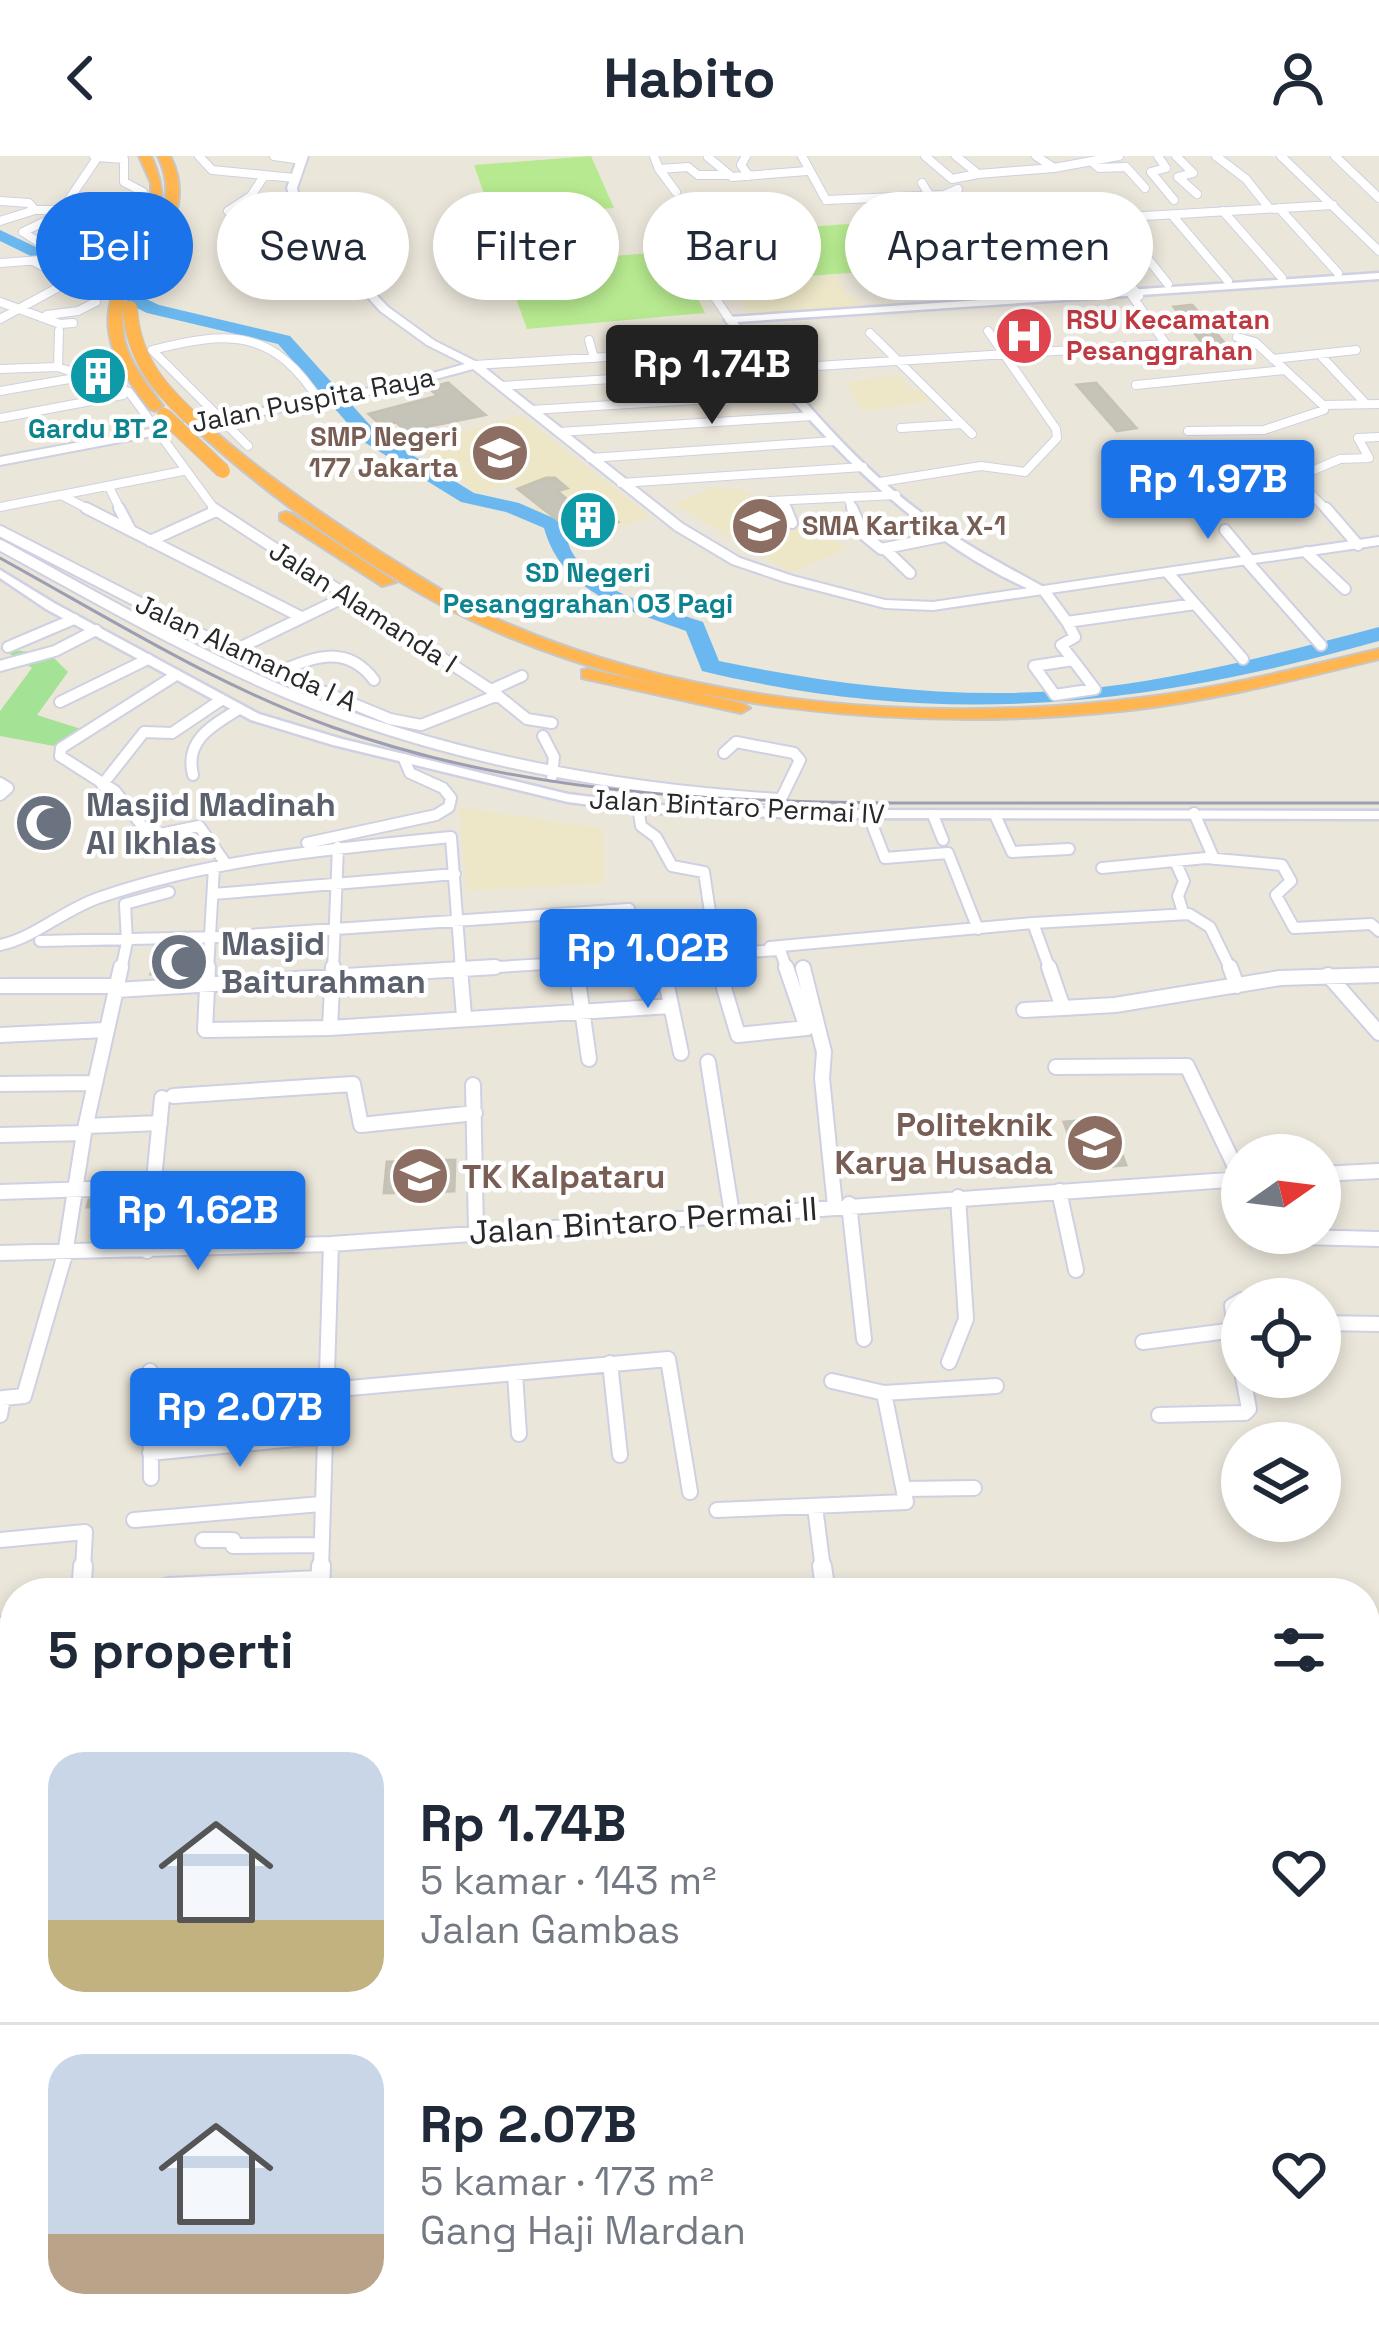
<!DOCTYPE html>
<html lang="id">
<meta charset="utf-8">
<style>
:root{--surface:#fff;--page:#f6f6f7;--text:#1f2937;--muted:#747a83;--line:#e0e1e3;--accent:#1a73e8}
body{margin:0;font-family:"Space Grotesk",sans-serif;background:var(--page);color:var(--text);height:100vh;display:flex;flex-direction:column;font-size:45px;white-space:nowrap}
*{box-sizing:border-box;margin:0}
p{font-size:39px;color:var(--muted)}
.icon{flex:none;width:66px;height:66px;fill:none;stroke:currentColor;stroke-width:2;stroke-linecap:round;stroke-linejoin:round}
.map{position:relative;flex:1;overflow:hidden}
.drawer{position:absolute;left:0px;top:1422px;width:1380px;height:768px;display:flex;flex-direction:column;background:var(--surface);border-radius:48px 48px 0 0;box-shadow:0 6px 18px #0003}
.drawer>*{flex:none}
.guide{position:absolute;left:36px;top:36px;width:1308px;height:108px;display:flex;gap:24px}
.needle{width:78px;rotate:76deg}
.fabs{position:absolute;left:1221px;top:978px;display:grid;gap:24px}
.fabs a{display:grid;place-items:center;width:120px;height:120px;border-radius:50%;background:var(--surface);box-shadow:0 6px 18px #0003;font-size:60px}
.price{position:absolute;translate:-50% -102px;padding:0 27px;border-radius:12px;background:var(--accent);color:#fff;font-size:39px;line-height:78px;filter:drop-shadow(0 3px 6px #0008)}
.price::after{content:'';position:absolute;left:50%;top:72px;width:36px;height:27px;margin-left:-18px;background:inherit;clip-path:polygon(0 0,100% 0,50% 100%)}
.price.on{background:#222;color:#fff}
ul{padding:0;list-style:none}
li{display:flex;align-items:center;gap:36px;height:300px;padding:0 48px}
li+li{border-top:3px solid var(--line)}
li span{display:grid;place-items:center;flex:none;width:336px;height:240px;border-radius:36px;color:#555}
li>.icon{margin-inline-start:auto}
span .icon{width:144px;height:144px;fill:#fffc;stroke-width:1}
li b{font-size:51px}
h2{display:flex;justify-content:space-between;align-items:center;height:144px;padding:0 48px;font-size:51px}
.tag{padding:0 42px;border-radius:54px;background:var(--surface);box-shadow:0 6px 18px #0003;font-size:42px;line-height:108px}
.tag.on{background:var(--accent);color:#fff}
header{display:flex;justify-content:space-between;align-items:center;height:156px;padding:0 48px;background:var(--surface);font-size:54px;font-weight:700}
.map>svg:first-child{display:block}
.education{fill:#ede7c8}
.green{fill:#a4e395}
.pitch{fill:#b7ea90}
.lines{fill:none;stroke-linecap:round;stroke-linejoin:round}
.river{fill:#6ab8ef;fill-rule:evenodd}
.building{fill:#c6c3b9;stroke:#c6c2b3;stroke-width:3}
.minor-far3-casing{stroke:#cfd0e2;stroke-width:10}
.minor-far2-casing{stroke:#cfd0e2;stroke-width:14}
.minor-far1-casing{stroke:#cfd0e2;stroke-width:18}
.minor-casing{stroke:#cfd0e2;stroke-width:22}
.tertiary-casing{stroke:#cfd0e2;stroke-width:5}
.secondary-casing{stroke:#cfd0e2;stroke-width:4}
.motorway-casing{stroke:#c7c7c7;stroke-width:4}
.minor-far3{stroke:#fff;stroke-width:8}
.minor-far2{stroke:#fff;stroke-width:10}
.minor-far1{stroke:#fff;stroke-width:14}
.minor{stroke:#fff;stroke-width:18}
.tertiary{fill:#fff;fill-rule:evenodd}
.secondary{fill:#fff;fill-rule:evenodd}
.motorway{fill:#ffb651;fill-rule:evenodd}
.rail{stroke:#9d9db3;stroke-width:3}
.motorway-bridge-casing{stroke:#c7c7c7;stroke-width:16;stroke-linecap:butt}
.motorway-bridge{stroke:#ffb651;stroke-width:14}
.labels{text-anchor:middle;stroke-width:9;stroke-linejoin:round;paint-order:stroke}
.far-health-label{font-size:27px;font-weight:bold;fill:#be3a42;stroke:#fff;text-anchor:start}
.far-street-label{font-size:27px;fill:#282828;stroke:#fff}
.far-culture-label{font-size:27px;font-weight:bold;fill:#0d838f;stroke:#fff}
.far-education-label{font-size:27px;font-weight:bold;fill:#785e54;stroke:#fff;text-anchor:end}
.worship-label{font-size:33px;font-weight:bold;fill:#5b616d;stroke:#fff;text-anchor:start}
.education-label{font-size:33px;font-weight:bold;fill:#785e54;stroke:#fff;text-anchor:end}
.street-label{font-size:33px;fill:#282828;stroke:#fff}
</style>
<header><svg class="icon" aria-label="back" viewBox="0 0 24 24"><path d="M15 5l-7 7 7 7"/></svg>Habito<svg class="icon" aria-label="person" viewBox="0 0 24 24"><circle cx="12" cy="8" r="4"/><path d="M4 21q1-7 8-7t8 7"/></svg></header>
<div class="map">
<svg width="1379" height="2190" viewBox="0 0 1379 2190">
<rect width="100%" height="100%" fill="#ebe6da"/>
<path class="education" d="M837 120 848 141H856L861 150 747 158 734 128Z
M898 219 911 234 920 233 931 245 862 255 846 227Z
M521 259 583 308 651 361 572 386 531 352 536 350 512 328 478 338 418 287Z
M713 332 744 334 847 392 791 417 674 348Z
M459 651 603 673 604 727 467 735Z"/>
<path class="green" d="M0 492 51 499 68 516 37 559 81 573 54 590 0 580V555L32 512Z"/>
<path class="pitch" d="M591 0 614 52 492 61 474 9Z
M905 64 934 111 724 126 703 78Z
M674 95 705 157 527 173 504 109Z"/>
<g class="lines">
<path class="river" d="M0 74 159 149 290 180 378 278 474 337 519 347 560 365C564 373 566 383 570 392 591 437 660 451 703 466L719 505C845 531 973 546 1102 531 1196 520 1287 495 1379 471V485C1145 551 942 573 702 515L686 475C629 454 562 438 544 372L506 356 461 346 364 286 278 188 147 157 0 85Z"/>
</g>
<path class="building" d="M1192 149 1197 155 1233 197 1212 199 1174 151Z
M448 227 485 259 406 275 396 266 382 270 369 258 438 240 429 232Z
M1096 227 1136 272 1117 275 1077 229Z
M546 322H555L567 332 557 335 586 360 605 355 618 366 577 379 518 333Z
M165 792 199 794 194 818H151Z
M1108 962 1126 1009 1081 1013 1064 966Z
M455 1004 454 1035 384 1037 387 1006Z
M141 1043 140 1050H120L116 1073 93 1074 98 1051H87L89 1044Z"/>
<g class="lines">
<g class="minor-far3-casing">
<path id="minor-far3" d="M94 0 97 2 62 54 136 53 143 36 124 26V3L97 1
M199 0 212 14 294 22
M274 0 302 4
M654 0 659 13 688 11 698 19H727
M746 0 741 9 749 20
M802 0 826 44
M925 0 952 23 978 18
M956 0 978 18 1054 12 1036 0
M1158 0 1166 12 1151 16 1174 44
M1176 0 1193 17 1178 21 1197 38
M1216 0 1246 23 1269 52
M1281 0 1379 95
M1335 0 1379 42
M708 1 732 21 807 15
M1091 5 1099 12 1126 11 1145 32
M1054 12 1119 0
M659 13 676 36
M922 27 933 45 990 43 1057 139
M826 44 944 39 958 33
M0 45 29 47 35 54H62
M1279 52 1338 117
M228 55 251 40 264 20
M1223 55 1282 122
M1172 59 1228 125
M1115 62 1168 128
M945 63 1000 58
M663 64 730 164
M1080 64 1139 140
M0 65 35 54
M1007 68 1333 49
M958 81 1014 77
M45 90 119 67 124 60
M0 107 55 103 57 98 23 76 65 56
M0 146 60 168 73 167
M47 159 78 155 96 146
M0 163 70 125 35 106
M870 177 972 278
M1237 181 1255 186 1323 249 1379 248
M589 184 594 202
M1323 202 1366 248
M1273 203 1356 194
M475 209 754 192
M58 211 59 175
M0 213 58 211 129 236 216 355
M93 220 110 206 108 197
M1136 229 1284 214
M501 230 1166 188 1132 140
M0 235 75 222 95 244
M531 254 793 238
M0 262 123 239
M901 272 962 268
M1188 275 1264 274 1324 254 1323 249
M559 276 812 260
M1358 282 1379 281
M248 290 152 194C230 174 274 173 320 246
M590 302 835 285
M1261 319 1295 322 1328 355
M1295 322 1340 303 1369 302 1358 282
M880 326 981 310 1025 316 1057 282 1056 273 988 175
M621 327 863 311
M109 331 121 355
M63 340 92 355
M848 341 853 355
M770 345 896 339
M784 345 787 355
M0 351 183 315"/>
</g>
<g class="minor-far2-casing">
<path id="minor-far2" d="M86 352 301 461
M119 352 130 373
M213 352 491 534 527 563 552 567
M786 352 792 367
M852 352 864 379 881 393 945 380
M1326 352 1358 389
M1225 374 1250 404
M0 375 273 515 390 563 421 569 498 539
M150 385 216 355
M0 389C96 441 191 497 292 539 449 603 612 633 781 643L800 604 794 597 736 586 724 597
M886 394 910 417
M1306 396 1345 433
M1246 404 1321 489
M1168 417 1243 503
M1045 436 1067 466 1195 448
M1067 466 1075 481 1061 489 1073 504
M8 491 74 463
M233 495 347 440
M1073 504 1095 533 1055 539 1034 510Z
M0 510 55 495 96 474
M277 517C313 500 347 488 374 524
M176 519 61 592 60 600 115 635 150 680 199 670 226 708
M491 534 522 520
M60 546 148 503
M543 580 554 601 552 620
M193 619C184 584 213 569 239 553
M0 627 8 632 0 639
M102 629 144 576 172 577 221 544
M638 651 641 670 656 681 672 710 704 716 716 796
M1194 657 1214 703
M868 658 885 702 948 697 978 773
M933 659 943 684
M995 659 1012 696 1069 693
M307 687 436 659 449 651 451 642 443 632 410 617 404 603
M1175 705 1184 725 1178 740 1183 756
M1102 712 1206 702 1282 709 1291 725 1276 739 1294 772 1371 768 1379 775
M213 738 455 718
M1033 767 1189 758 1210 771 1231 814
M40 785 219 781 629 753
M0 789C34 782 62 755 98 742 213 702 331 693 451 681L461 814
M770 791 1033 767 1050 814
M661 803 663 814
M575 805 576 814
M121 814 127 786 125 748 169 736
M208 814 214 711
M333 814 338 691
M446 814 780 794 787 814"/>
</g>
<g class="minor-far1-casing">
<path id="minor-far1" d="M208 811 205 874 330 872 671 850
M460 811 464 860
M576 811 589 903
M663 811 681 897
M1049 811 1063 852 1115 849 1280 822 1379 819
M1230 811 1237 830
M803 812 824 896 822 922 835 1050
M1328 819 1379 877
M2 830H117
M724 832 738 879 807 872 786 811
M116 834 495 811
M1024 854 1063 852
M330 872 333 811
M0 879 105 874
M708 906 732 1058
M1056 911 1187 910 1241 1023
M0 928 95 927
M473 929 476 1075
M173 940 353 928 361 969 475 957
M86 970 160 967
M0 979 84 977
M1320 1018 1379 1015
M1059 1035 1076 1114
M0 1036 153 1031
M849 1048 864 1183
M1299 1081 1379 1083
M147 1095 162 942
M0 1097 331 1088 1242 1023
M1320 1167 1379 1168
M1235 1174 1242 1214
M1143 1186 1235 1174 1232 1150 1242 1144
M949 1206 966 1163 958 1041
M610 1207 620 1299
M150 1215 151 1322
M515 1218 519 1278
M832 1225 884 1237 996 1230
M328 1234 668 1203 690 1336
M0 1259 3 1242 24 1240 65 1098 84 977 121 811
M1159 1259 1245 1257 1249 1253 1243 1221
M150 1297 326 1280
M905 1333 974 1332
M815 1351 823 1413
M717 1354 906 1346 884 1237
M134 1364 321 1348
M0 1384 85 1376 83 1413
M203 1384H233V1390L320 1389
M321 1413 331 1088"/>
</g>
<g class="minor-casing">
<path id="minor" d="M822 1410 826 1437
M81 1437 83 1410
M152 1437 169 1431 318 1424
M320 1437 321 1410
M0 1471 15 1467
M1365 1490 1379 1480
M0 1642 15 1639
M1365 1987 1379 1966
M1365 2100 1379 2103
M943 2190 962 2175
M1318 2190 1319 2175"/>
</g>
<g class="tertiary-casing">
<path id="tertiary" d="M1379 117V123L737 166C795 234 851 305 923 358 962 388 1006 410 1049 434L1051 436 1045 440C912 386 813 273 725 164L730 161Z
M0 414 54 447 259 558 342 583 568 638 655 649 813 654 1379 655V663L813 662 655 657 568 646 333 589 251 564 46 453 0 422Z"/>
</g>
<g class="secondary-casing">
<path id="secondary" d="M298 0H308L297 32 301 51 349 80 371 133 388 151 435 185 479 207 683 368 740 402 793 420 885 444 933 446 1379 381V389L933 454 885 452 785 426 732 408 675 374 473 213 398 233 0 309V301L397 227 465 208 427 189 380 155 361 134 341 84 293 54 287 32Z
M15 1846V1870L0 1873V1849Z
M1365 1912 1379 1916V1940L1365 1936Z"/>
</g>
<g class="motorway-casing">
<path id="motorway" d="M139 0H151C172 46 159 62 139 106 160 71 177 39 158 0H170C192 42 170 79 147 116L136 114C109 175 125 201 163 250L155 255 150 253C74 159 119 139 151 41V27Z
M195 267H205C260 316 319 356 380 396 416 418 451 442 490 460 690 551 932 569 1148 541 1226 531 1303 511 1379 493V503C1294 524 1208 546 1121 555 914 577 660 555 471 464 379 420 270 342 195 273Z
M286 356 292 358 396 426 382 430 280 364V358Z
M588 513 741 547 750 552 741 557 582 522V514Z
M1379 1515V1543L1365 1549V1521Z
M1379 1582V1612L1365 1619V1589Z
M1379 1638V1669L1365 1675V1644Z
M1379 1689V1723L1365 1730V1696Z
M536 2175H585L576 2190H527Z
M641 2175H691L682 2190H632Z
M723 2175H770L761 2190H715Z
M827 2175H873L865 2190H819Z"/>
</g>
<use href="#minor-far3" class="minor-far3"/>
<use href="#minor-far2" class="minor-far2"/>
<use href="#minor-far1" class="minor-far1"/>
<use href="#minor" class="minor"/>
<use href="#tertiary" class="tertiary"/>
<use href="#secondary" class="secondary"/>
<use href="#motorway" class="motorway"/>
<path class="rail" d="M0 402C109 462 215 529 332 571 535 644 748 647 961 647 1100 647 1240 647 1379 647"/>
<g class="motorway-bridge-casing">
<path id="motorway-bridge" d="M130 152C133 205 162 236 200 270
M164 259 223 315"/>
</g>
<use href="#motorway-bridge" class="motorway-bridge"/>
</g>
<defs>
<g id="hospital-disc" transform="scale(3)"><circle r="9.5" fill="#e0444e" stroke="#fff"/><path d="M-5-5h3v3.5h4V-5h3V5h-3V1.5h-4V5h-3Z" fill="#fff"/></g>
<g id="building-disc" transform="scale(3)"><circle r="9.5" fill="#0f9aa8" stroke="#fff"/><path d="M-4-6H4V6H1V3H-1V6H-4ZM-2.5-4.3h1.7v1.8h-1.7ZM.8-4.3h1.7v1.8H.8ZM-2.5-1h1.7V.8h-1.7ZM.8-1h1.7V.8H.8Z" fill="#fff"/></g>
<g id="school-disc" transform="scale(3)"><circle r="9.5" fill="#8d6e63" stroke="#fff"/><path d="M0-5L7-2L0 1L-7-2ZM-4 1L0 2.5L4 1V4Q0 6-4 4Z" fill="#fff"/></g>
<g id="mosque-disc" transform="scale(3)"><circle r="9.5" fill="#6b7280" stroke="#fff"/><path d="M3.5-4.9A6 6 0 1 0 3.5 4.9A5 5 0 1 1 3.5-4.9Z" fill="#fff"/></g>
<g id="university-disc" transform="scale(3)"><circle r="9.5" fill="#8d6e63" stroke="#fff"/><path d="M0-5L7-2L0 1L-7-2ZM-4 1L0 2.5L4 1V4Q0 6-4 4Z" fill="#fff"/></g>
</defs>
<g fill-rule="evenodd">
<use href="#hospital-disc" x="1024" y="180"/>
<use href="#building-disc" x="98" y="220"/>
<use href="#school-disc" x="500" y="297"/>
<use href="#building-disc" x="588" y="364"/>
<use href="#school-disc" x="760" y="370"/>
<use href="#mosque-disc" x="44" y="667"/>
<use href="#mosque-disc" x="179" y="806"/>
<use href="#university-disc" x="1095" y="987"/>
<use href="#school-disc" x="420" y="1020"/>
</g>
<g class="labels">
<g class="far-health-label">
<text x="1066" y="173">RSU Kecamatan<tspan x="1066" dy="31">Pesanggrahan</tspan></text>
</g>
<g class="far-street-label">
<text transform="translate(313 244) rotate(-11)" y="9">Jalan Puspita Raya</text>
<text transform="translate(363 451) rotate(33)" y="9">Jalan Alamanda I</text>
<text transform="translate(246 497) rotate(25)" y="9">Jalan Alamanda I A</text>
<text transform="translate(737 651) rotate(3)" y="9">Jalan Bintaro Permai IV</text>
</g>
<g class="far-culture-label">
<text x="98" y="282">Gardu BT 2</text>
<text x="588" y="426">SD Negeri<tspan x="588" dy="31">Pesanggrahan 03 Pagi</tspan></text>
</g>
<g class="far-education-label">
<text x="458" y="290">SMP Negeri<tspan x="458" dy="31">177 Jakarta</tspan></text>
<text x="802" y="379" text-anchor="start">SMA Kartika X-1</text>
</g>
<g class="worship-label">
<text x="86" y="660">Masjid Madinah<tspan x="86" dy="38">Al Ikhlas</tspan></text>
<text x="221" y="799">Masjid<tspan x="221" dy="38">Baiturahman</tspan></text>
</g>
<g class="education-label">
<text x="1053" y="980">Politeknik<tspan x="1053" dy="38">Karya Husada</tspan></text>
<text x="462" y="1032" text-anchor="start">TK Kalpataru</text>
</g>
<g class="street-label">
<text transform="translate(643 1064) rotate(-4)" y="12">Jalan Bintaro Permai II</text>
</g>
</g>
</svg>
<div class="fabs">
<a><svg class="needle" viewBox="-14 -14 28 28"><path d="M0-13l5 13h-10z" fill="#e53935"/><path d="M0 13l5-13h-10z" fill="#747a83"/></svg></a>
<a><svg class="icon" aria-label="locate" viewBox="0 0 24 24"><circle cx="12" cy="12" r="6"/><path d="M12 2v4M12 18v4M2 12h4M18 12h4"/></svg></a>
<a><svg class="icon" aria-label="layers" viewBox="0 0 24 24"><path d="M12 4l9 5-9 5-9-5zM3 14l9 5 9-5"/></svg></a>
</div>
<b class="price on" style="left:712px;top:271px">Rp 1.74B</b>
<b class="price" style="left:1208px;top:386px">Rp 1.97B</b>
<b class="price" style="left:648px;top:855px">Rp 1.02B</b>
<b class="price" style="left:198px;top:1117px">Rp 1.62B</b>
<b class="price" style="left:240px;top:1314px">Rp 2.07B</b>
<div class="guide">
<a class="tag on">Beli</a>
<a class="tag">Sewa</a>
<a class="tag">Filter</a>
<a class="tag">Baru</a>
<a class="tag">Apartemen</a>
</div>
<section class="drawer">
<h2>5 properti<svg class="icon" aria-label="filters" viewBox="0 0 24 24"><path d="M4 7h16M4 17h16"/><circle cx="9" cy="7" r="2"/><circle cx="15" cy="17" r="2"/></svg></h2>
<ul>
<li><span style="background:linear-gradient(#c9d6e8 70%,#c2b280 0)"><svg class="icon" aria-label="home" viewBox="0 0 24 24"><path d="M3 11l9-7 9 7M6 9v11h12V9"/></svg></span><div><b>Rp 1.74B</b><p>5 kamar · 143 m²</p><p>Jalan Gambas</p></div><svg class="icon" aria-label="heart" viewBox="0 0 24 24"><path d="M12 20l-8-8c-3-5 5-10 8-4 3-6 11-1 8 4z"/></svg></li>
<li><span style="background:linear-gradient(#c9d6e8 75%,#b9a48a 0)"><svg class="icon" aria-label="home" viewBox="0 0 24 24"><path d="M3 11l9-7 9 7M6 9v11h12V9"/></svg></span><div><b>Rp 2.07B</b><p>5 kamar · 173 m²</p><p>Gang Haji Mardan</p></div><svg class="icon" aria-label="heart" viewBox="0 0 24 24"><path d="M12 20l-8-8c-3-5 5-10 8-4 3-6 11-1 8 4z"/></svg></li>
</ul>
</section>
</div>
